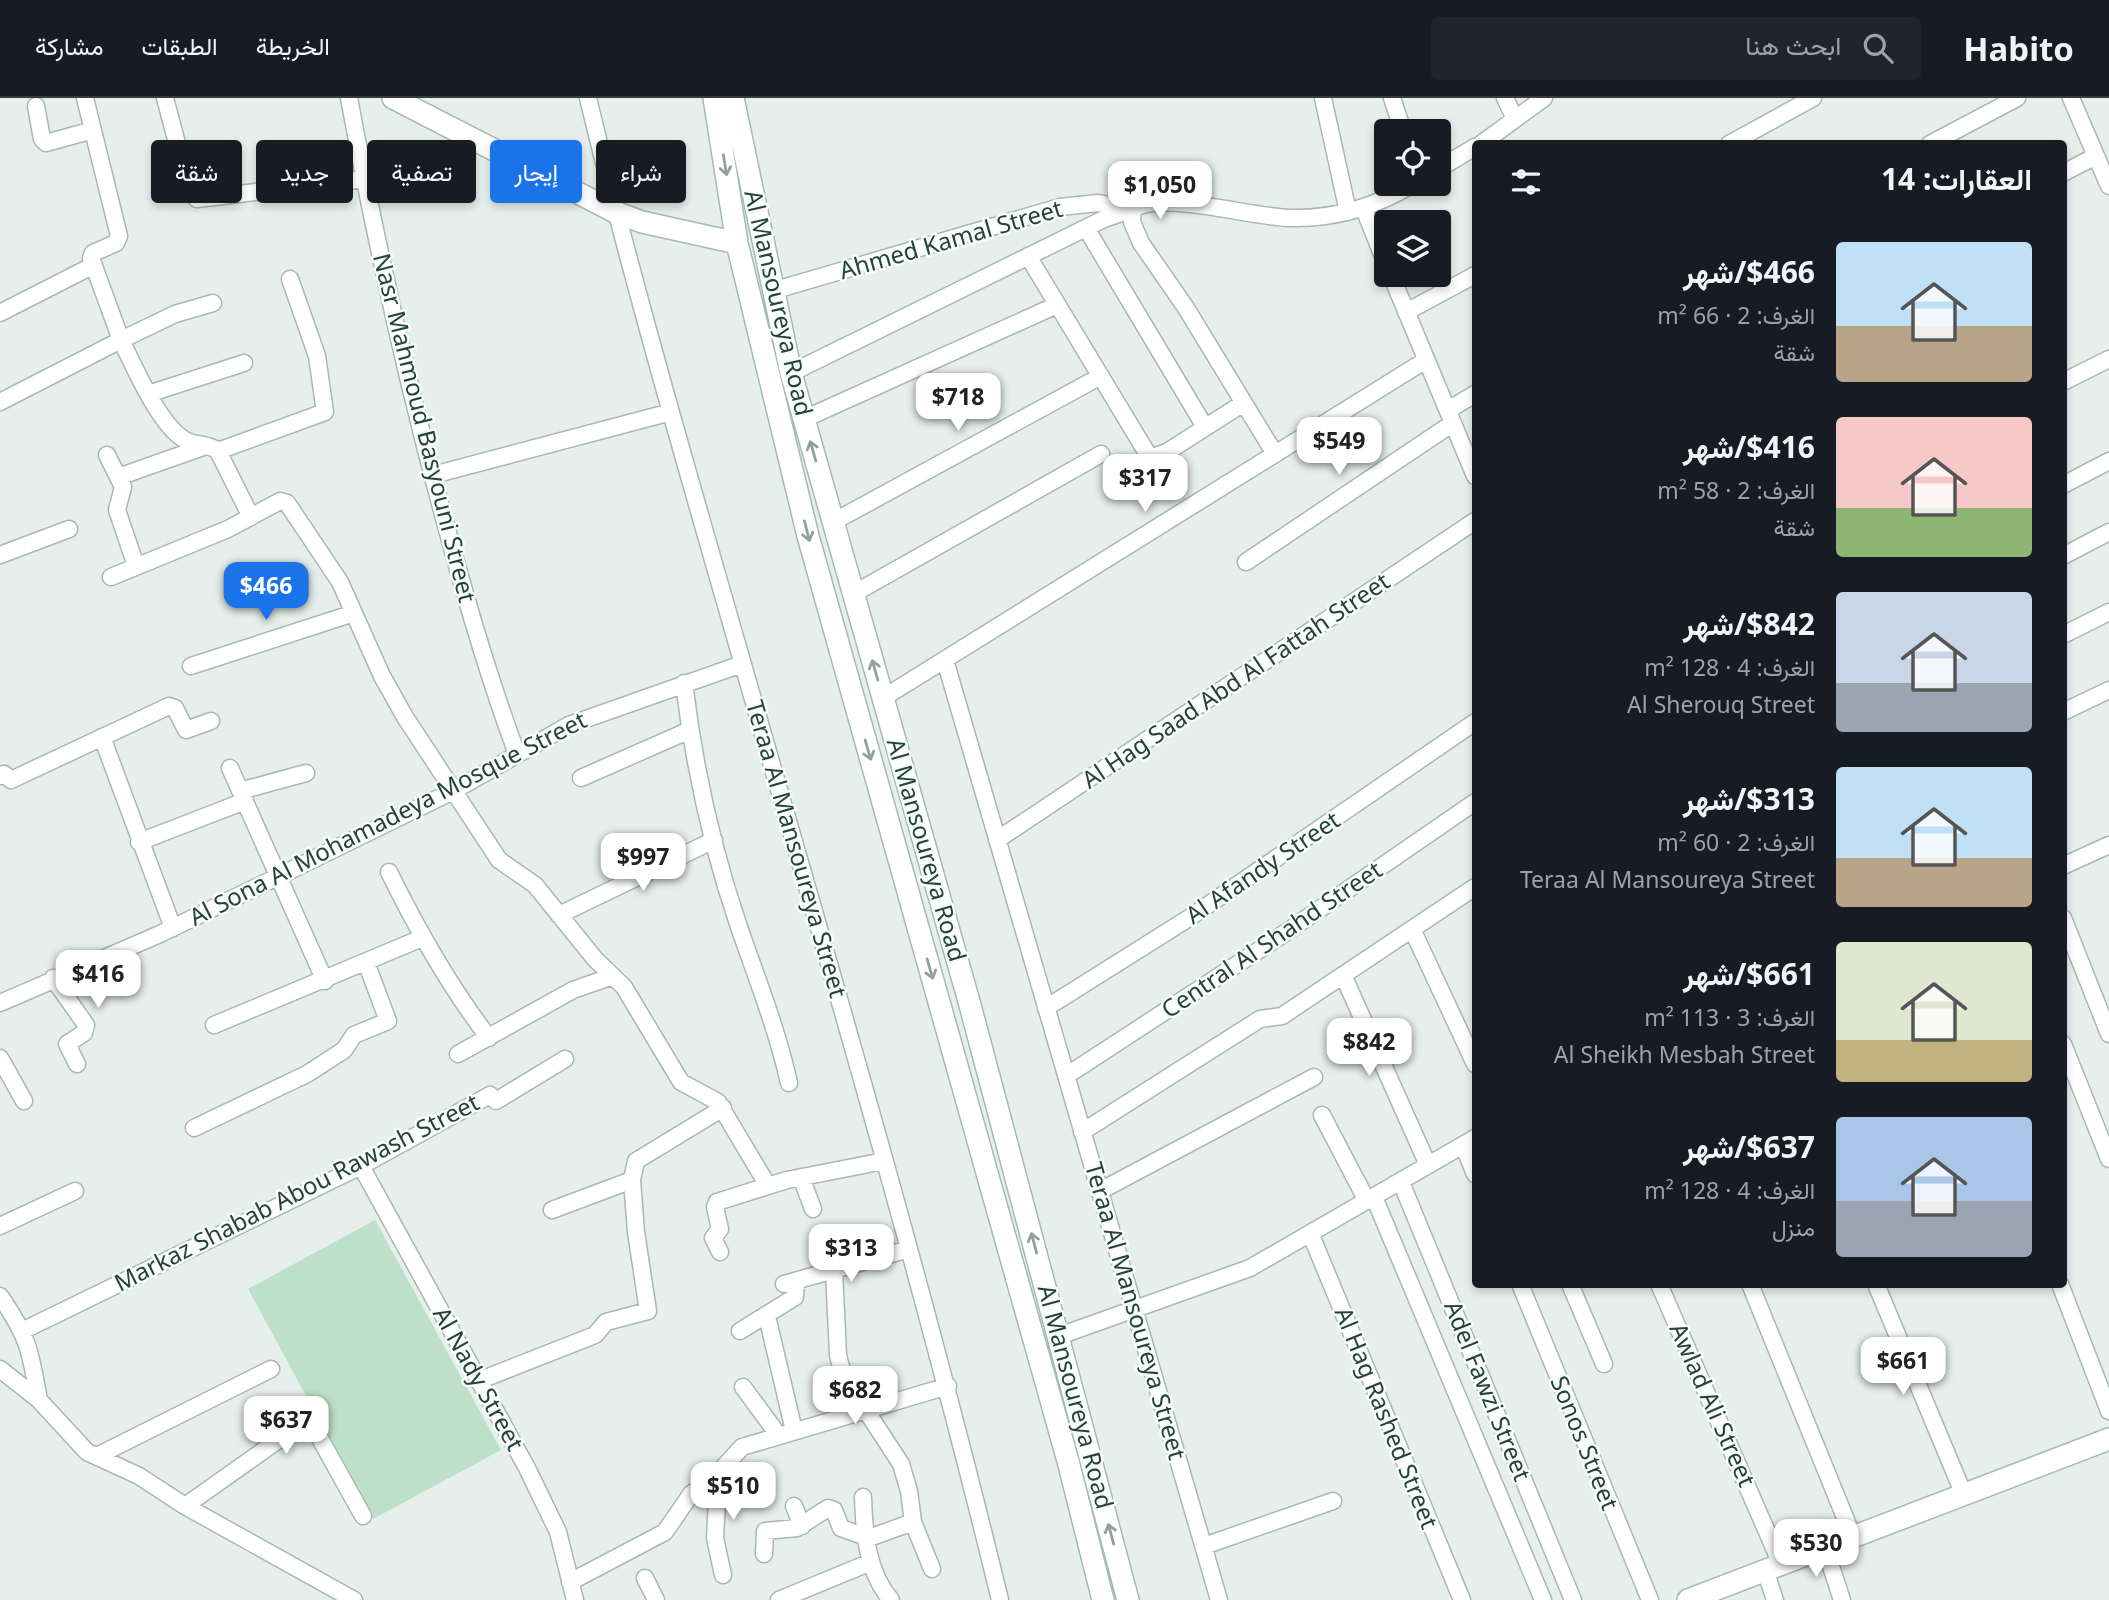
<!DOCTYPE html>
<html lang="ar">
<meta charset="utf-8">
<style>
:root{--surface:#171b24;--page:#20242c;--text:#f1f3f6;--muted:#9ea1a6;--line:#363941;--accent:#1a73e8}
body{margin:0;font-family:"Noto Sans",Vazirmatn,sans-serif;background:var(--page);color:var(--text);direction:rtl;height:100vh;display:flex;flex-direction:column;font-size:26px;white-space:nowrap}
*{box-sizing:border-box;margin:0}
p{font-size:23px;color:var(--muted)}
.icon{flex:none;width:38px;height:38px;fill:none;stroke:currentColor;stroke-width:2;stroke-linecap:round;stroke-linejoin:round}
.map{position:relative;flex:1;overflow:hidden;direction:ltr}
.panel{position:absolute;left:1472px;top:42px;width:595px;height:1148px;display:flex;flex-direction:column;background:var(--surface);border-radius:7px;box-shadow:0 4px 10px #0003;direction:rtl}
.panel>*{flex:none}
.guide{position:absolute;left:21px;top:42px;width:665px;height:63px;direction:rtl;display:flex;gap:14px}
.tools{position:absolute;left:1374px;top:21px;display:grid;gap:14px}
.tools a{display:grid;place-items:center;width:77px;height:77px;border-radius:7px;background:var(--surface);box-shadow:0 4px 10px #0003;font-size:35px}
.price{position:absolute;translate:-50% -60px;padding:0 16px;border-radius:14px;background:#fff;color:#222;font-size:23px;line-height:46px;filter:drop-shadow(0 2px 4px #0008)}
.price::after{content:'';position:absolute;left:50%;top:42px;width:21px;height:16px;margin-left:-10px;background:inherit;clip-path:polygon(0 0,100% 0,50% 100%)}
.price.active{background:var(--accent);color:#fff}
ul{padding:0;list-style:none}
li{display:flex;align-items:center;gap:21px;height:175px;padding:0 35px}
li span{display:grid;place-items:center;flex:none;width:196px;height:140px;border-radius:7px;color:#555}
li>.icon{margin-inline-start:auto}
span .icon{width:84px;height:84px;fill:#fffc;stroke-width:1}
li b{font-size:30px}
h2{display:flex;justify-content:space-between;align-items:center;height:84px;padding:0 35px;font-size:30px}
.chip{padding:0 24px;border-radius:7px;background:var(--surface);box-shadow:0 4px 10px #0003;font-size:24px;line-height:63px}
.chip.active{background:var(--accent);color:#fff}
header{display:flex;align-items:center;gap:42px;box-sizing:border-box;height:98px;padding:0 35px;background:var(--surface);border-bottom:2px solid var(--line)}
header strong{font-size:33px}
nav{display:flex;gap:38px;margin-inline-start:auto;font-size:24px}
.search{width:490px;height:63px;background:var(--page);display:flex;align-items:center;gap:18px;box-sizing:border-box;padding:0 24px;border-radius:7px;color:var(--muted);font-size:26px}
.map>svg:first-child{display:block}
.green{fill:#bfe0c8}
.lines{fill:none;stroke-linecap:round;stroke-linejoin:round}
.street-casing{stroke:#a8b8b2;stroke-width:19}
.secondary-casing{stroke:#a4bbb3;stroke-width:24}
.street{stroke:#fff;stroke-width:16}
.secondary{stroke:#fff;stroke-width:21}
.oneway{stroke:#92a09c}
.labels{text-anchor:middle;stroke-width:5;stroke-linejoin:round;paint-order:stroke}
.street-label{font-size:24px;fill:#24423a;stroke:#f7fbf9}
</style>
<header>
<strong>Habito</strong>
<div class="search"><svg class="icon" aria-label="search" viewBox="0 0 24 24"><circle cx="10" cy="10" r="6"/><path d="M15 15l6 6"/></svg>ابحث هنا</div>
<nav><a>الخريطة</a><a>الطبقات</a><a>مشاركة</a></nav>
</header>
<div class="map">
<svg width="2109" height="1502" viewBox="0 0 2109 1502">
<rect width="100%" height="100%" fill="#e6efeb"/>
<path class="green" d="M375 1122 501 1352 373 1421 248 1191Z"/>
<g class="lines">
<g class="street-casing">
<path id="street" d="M165 0 190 94 197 101 364 81
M349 0C375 139 405 276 442 413 464 495 487 576 517 656
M588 0C627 162 673 323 719 483 816 822 917 1160 1000 1502
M1323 0 1348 114
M1392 0 1403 33
M1505 0 1515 21
M2071 0 2109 88
M36 8 42 41 46 45 93 32
M1481 46 1544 0
M1729 46 1813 0
M1930 46 2017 0
M1438 71 1475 49
M2063 75 2096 58
M1364 111 1386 166
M1086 130 1205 329
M1028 158 1150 360 1167 354 1242 306
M1391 177 1475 378
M772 193 1060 109 1098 105 1130 111
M213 205 175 216 121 242C134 268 160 330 187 343 197 348 208 345 218 353L251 419
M1406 214 1475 177
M0 215 94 167
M791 275 1104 121 1133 111
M2063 284 2109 261
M148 296 244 265
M0 304 121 242 91 160 93 155 116 145 119 138 85 0
M1448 312 1475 296
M804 321 1057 207
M218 353 325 314 317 258 290 181
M1275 356 1186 210 1141 145 1132 124 1133 111C1161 92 1254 120 1291 120 1336 121 1375 109 1413 86
M107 357 123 389 117 412 136 468
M433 377 671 314
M118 379 206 348
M2063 387 2109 363
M833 424 1101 278
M0 457 69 431
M2063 458 2109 434
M1246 464 1453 325
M111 479 228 431 280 403 287 405 340 484 382 578 405 619 499 762 535 787 595 861 624 889 681 984 718 1004 768 1088
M853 496 1101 356
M2063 537 2109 514
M945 562 1219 1502
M191 568 354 515
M684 585C694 668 712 750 739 829 757 881 777 931 789 985
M883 600 1426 262
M2063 614 2109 592
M102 639 173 830
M230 670 325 883
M0 678 4 676 11 682 169 608 175 610 186 632 211 623
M581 680 690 632
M240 693 306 675
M997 742 1475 423
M139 744 245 703
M2063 768 2109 747
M389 774C418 833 449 888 489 940
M559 817 714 742
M2063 820 2109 936
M1412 831 1475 966
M1343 877 1428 1067
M53 880 86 927 84 935 67 946 77 966
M0 905 160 836 277 779 455 692 569 627 742 566
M1046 910 1189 820 1475 624
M214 927 422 840
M2063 946 2109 1061
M458 956 573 892 613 878
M0 960 24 1003
M1066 978 1282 837 1475 704
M1322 1017 1367 1103
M194 1030 307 976 344 952 354 937 388 923 366 864
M1082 1034 1260 921 1282 918 1475 789
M1463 1047 1475 1076
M361 1068 527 1370 558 1434 575 1502
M801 1079 813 1111
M1401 1084 1573 1502
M1100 1093 1314 979
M1374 1099 1543 1502
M552 1112 632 1082 636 1063 723 1010
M0 1128 75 1093
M1311 1137 1462 1502
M720 1154 713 1140 720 1131 715 1109 717 1104 787 1082 884 1063
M834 1172 838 1257 843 1277 901 1366 909 1393 913 1424 932 1471
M784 1186 909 1151
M1520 1186 1650 1502
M1570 1186 1604 1266
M1659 1186 1781 1466
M1750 1186 1853 1439
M1876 1186 1964 1397
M2060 1186 2109 1313
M0 1198C29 1240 30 1252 39 1302
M767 1218 794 1333
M24 1232 361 1068 490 997 496 1003 565 961
M740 1233 795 1199 796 1183
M1059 1238 1250 1170 1475 1040
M0 1271 39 1302 87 1354 139 1378 185 1408 354 1502
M478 1283 595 1237 606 1224 648 1213 636 1134 632 1082
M743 1289 779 1338
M97 1358 271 1271
M711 1383 717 1403 715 1440 723 1477
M863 1399C864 1435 867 1474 891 1502
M185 1408 301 1326 308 1324 313 1328 363 1418
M794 1408 802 1428
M1204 1448 1333 1403
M1825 1450 1842 1502
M764 1456 765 1433 797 1430 828 1410 834 1412 841 1430 869 1440 913 1424
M1765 1472 1775 1502
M645 1480 656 1502
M570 1484 665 1434 691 1396 711 1383 742 1349 948 1288
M779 1502 871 1464"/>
</g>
<g class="secondary-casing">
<path id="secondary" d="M393 0 615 114 642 124 737 145
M714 0 737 145 808 438 1068 1363 1103 1502
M733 0 791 275 970 907 1128 1502
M1688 1502 2109 1341"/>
</g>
<use href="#street" class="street"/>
<use href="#secondary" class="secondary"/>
</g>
<defs><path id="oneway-shaft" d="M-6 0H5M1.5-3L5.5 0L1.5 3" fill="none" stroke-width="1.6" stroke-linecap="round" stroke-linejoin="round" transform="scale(1.75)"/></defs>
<g class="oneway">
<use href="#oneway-shaft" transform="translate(725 67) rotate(81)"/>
<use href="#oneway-shaft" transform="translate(813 353) rotate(-106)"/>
<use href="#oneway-shaft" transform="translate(807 433) rotate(76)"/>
<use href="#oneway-shaft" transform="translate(875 572) rotate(-106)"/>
<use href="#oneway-shaft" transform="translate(868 652) rotate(74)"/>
<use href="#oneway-shaft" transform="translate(930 871) rotate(74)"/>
<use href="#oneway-shaft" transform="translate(1034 1145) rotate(-105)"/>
<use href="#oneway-shaft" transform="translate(1111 1436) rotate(-105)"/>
</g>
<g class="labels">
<g class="street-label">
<text transform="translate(951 142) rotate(-16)" y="8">Ahmed Kamal Street</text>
<text transform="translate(778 205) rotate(77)" y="8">Al Mansoureya Road</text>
<text transform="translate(424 330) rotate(76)" y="8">Nasr Mahmoud Basyouni Street</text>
<text transform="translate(1236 583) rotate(-34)" y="8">Al Hag Saad Abd Al Fattah Street</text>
<text transform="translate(388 721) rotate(-27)" y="8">Al Sona Al Mohamadeya Mosque Street</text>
<text transform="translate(796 751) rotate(74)" y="8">Teraa Al Mansoureya Street</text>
<text transform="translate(926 752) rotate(74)" y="8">Al Mansoureya Road</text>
<text transform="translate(1263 770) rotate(-34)" y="8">Al Afandy Street</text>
<text transform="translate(1272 842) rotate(-34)" y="8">Central Al Shahd Street</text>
<text transform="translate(297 1095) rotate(-27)" y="8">Markaz Shabab Abou Rawash Street</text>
<text transform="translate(1135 1213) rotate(74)" y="8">Teraa Al Mansoureya Street</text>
<text transform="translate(478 1281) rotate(61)" y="8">Al Nady Street</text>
<text transform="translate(1487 1293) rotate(68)" y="8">Adel Fawzi Street</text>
<text transform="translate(1075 1299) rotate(75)" y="8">Al Mansoureya Road</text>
<text transform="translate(1712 1307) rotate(66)" y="8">Awlad Ali Street</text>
<text transform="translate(1386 1320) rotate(68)" y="8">Al Hag Rashed Street</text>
<text transform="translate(1584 1345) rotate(68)" y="8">Sonos Street</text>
</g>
</g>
</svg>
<div class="tools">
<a><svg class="icon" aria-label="locate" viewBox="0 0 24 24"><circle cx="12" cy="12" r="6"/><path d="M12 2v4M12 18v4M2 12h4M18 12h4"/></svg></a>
<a><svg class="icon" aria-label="layers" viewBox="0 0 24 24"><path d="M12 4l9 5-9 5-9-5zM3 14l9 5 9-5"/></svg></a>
</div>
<b class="price" style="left:1160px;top:123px">$1,050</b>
<b class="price" style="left:958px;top:335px">$718</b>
<b class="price" style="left:1339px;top:379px">$549</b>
<b class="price" style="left:1145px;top:416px">$317</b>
<b class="price active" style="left:266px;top:524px">$466</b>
<b class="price" style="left:643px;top:795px">$997</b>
<b class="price" style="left:98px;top:912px">$416</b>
<b class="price" style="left:1369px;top:980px">$842</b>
<b class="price" style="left:851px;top:1186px">$313</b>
<b class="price" style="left:1903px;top:1299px">$661</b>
<b class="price" style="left:855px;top:1328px">$682</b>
<b class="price" style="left:286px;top:1358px">$637</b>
<b class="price" style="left:733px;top:1424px">$510</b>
<b class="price" style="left:1816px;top:1481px">$530</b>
<div class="guide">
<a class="chip">شراء</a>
<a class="chip active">إيجار</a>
<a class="chip">تصفية</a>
<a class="chip">جديد</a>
<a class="chip">شقة</a>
</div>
<section class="panel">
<h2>العقارات: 14<svg class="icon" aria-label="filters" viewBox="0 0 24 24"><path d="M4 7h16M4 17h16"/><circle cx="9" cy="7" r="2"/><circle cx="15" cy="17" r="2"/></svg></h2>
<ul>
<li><span style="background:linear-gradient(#bfe0f5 60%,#b9a48a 0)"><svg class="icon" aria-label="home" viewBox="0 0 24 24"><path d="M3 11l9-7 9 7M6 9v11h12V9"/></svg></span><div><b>$466/شهر</b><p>الغرف: 2 · 66 m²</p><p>شقة</p></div></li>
<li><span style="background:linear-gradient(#f6c9c9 65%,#8fb573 0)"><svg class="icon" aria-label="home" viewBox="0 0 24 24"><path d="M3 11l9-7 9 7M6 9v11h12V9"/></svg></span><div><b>$416/شهر</b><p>الغرف: 2 · 58 m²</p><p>شقة</p></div></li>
<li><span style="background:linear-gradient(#c9d6e8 65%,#9aa5b1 0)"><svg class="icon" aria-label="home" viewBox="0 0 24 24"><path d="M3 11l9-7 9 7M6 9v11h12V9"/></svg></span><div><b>$842/شهر</b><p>الغرف: 4 · 128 m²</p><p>Al Sherouq Street</p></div></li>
<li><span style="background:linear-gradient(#bfe0f5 65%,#b9a48a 0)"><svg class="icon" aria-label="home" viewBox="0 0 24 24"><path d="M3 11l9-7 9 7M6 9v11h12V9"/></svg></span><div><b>$313/شهر</b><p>الغرف: 2 · 60 m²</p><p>Teraa Al Mansoureya Street</p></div></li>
<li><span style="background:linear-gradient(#dfe7d0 70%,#c2b280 0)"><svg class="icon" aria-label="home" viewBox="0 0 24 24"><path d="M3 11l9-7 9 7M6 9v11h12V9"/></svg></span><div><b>$661/شهر</b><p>الغرف: 3 · 113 m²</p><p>Al Sheikh Mesbah Street</p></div></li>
<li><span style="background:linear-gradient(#a9c7e8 60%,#9aa5b1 0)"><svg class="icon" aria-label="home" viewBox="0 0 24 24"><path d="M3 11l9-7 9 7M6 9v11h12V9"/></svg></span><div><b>$637/شهر</b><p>الغرف: 4 · 128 m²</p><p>منزل</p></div></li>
</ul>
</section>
</div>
